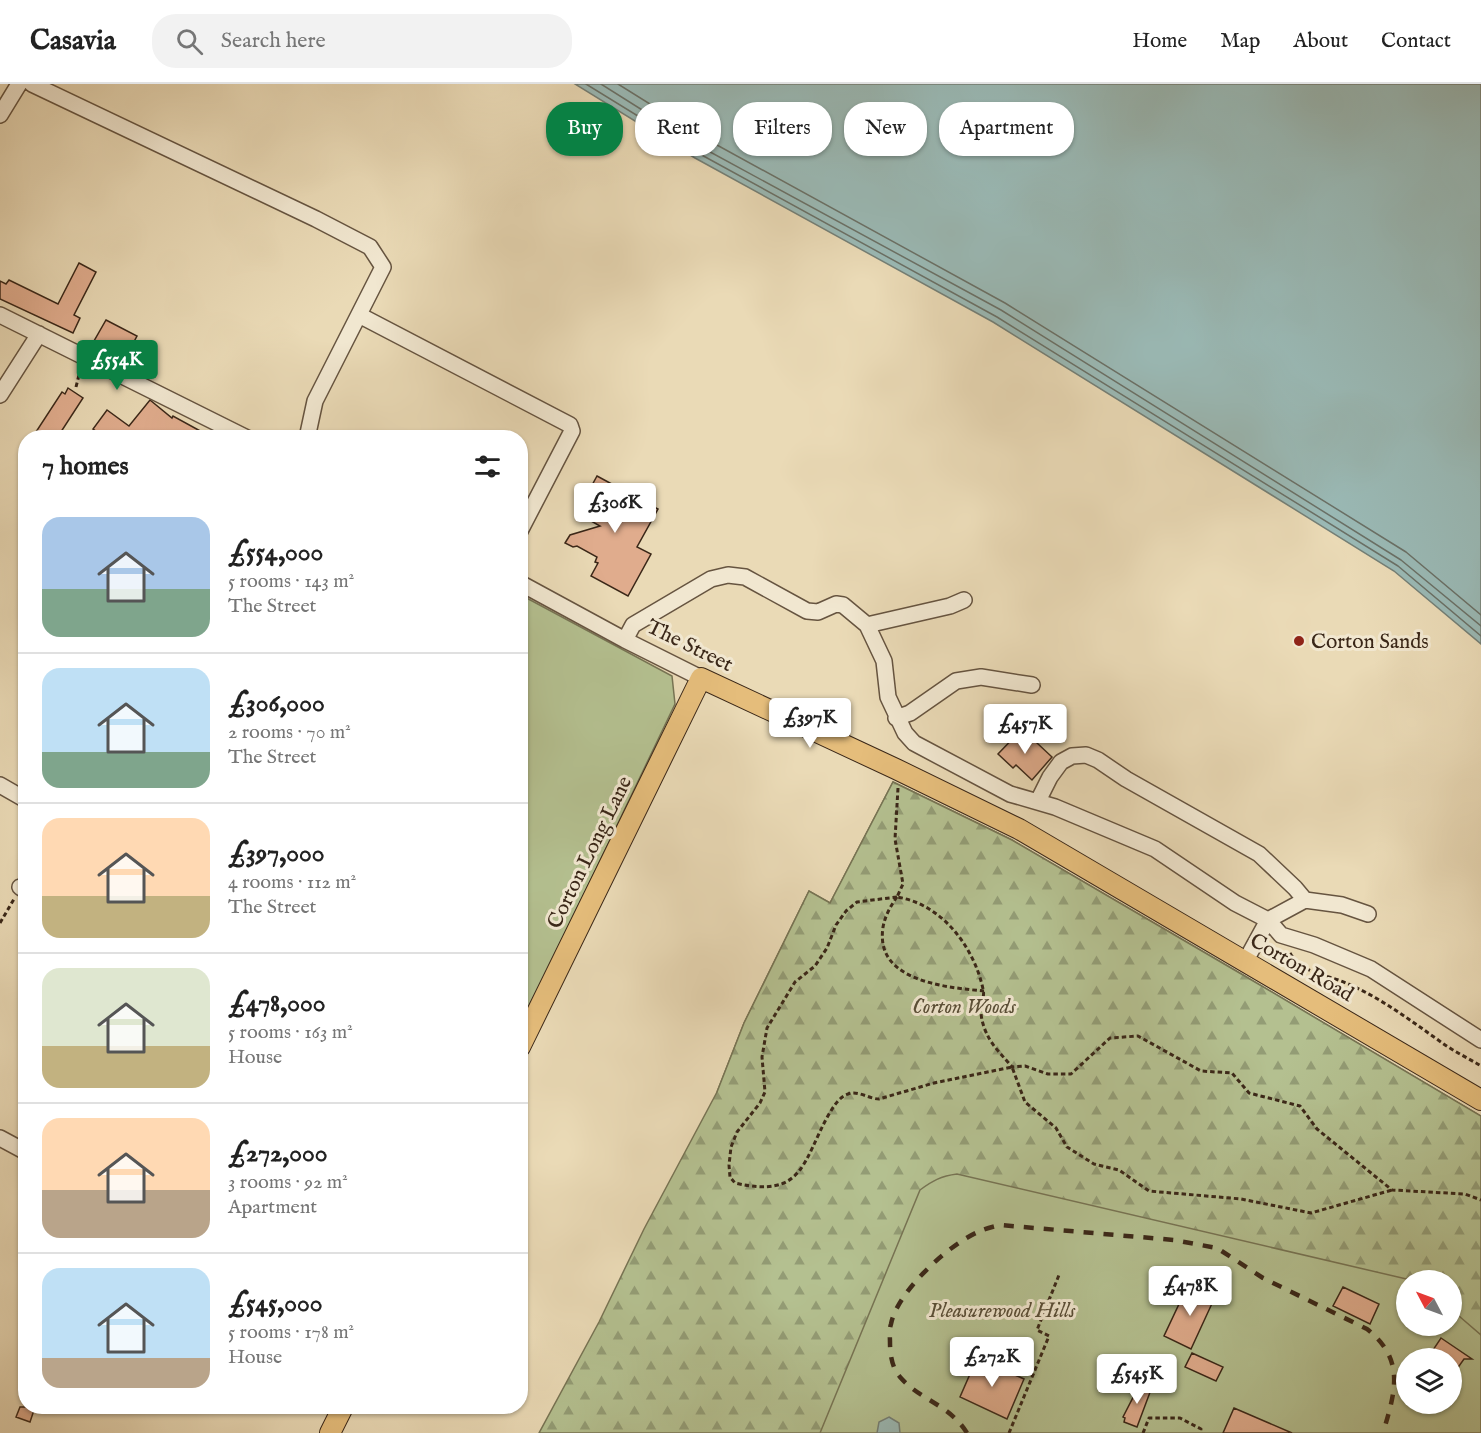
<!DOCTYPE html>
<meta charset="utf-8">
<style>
:root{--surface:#fff;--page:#f2f2f2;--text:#222;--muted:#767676;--line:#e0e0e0;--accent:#0b8043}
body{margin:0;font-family:"IM FELL English",serif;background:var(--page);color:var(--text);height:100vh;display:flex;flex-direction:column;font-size:22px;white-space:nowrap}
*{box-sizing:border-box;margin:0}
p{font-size:20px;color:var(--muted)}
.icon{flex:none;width:33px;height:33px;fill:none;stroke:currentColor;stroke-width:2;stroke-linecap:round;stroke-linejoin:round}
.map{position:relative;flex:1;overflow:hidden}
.details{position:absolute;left:18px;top:346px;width:510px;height:984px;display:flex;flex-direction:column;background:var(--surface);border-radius:24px;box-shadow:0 2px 4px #0004}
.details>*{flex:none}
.guide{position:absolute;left:546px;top:18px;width:570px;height:54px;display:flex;gap:12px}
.needle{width:39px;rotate:311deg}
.buttons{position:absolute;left:1396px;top:1186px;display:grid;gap:12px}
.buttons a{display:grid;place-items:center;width:66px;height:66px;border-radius:50%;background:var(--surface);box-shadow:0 2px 4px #0004;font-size:30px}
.price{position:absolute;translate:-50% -51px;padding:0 14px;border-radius:6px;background:#fff;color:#222;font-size:20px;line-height:39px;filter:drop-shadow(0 2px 3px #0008)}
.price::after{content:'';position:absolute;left:50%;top:36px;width:18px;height:14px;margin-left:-9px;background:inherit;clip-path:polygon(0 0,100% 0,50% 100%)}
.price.active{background:var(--accent);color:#fff}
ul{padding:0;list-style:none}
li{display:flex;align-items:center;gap:18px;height:150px;padding:0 24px}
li+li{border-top:2px solid var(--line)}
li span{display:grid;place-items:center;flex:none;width:168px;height:120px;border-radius:18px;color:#555}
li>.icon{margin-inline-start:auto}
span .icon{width:72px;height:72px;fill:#fffc;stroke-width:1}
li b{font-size:26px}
h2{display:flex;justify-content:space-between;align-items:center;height:72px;padding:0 24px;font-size:26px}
.chip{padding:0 21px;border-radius:24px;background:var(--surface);box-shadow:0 2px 4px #0004;font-size:21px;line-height:54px}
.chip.active{background:var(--accent);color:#fff}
header{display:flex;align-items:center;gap:36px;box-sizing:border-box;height:84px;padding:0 30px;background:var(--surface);border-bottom:2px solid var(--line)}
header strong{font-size:28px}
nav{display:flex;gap:33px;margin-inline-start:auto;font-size:21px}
.search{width:420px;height:54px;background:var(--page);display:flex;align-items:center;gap:15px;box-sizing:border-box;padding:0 21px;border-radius:24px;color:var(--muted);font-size:22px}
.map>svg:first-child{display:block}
.green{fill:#b4c090;stroke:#777454;stroke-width:1.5;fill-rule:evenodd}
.forest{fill:url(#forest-firs);stroke:#777454;stroke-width:1.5}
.water{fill:#9ab9b5;stroke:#747f76;stroke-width:1.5}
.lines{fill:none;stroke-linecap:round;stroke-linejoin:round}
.shore{stroke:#6a7066;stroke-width:1.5}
.building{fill:#e0ac8d;stroke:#3a2718;stroke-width:1.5}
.minor-casing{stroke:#665440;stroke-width:18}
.major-casing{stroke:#3a2718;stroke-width:22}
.path{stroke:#3a2718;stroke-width:3;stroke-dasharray:4.5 3;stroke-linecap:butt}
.minor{stroke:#f1e7d0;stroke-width:15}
.major{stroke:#e5bd7b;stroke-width:20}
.rail{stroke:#3a2718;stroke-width:4.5;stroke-dasharray:10 10;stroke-linecap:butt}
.poi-dot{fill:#8f2418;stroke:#f1e7d0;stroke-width:2}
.labels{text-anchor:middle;stroke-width:6;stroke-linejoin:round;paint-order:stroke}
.poi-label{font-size:21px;fill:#3a2718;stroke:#f1e7d0;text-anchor:start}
.street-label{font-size:21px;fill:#3a2718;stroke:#f1e7d0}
.park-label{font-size:21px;font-style:italic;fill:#584d36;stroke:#f1e7d0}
</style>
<header>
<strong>Casavia</strong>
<div class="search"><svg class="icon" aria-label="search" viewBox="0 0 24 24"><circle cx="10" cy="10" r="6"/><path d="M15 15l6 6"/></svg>Search here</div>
<nav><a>Home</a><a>Map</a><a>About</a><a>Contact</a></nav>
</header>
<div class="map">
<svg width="1481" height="1349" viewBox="0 0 1481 1349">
<defs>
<pattern id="forest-firs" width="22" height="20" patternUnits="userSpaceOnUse" patternTransform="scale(1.5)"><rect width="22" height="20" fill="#b4c090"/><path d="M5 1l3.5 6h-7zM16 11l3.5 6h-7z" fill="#939c75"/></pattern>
</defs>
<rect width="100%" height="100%" fill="#eadab6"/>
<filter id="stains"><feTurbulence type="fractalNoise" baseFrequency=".00333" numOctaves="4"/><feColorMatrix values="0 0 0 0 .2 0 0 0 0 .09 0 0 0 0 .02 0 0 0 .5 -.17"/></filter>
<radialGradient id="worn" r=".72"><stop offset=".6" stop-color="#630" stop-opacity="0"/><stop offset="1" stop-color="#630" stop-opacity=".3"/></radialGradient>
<path class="green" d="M521 511 672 592 675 620 521 942Z
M893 698 1012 756 1243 891 1481 1032V1349H819L717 1008 744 939 809 807 830 819ZM1407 1197H1452V1242H1407ZM1407 1275H1452V1320H1407Z"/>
<path class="forest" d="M893 698 1012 756 1243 891 1481 1032V1251L1452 1226V1197H1415L957 1090C941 1092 932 1097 920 1106L820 1349H539L599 1238 644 1145 717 1008 744 939 809 807 830 819Z"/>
<path class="water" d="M575 0H1481V560L1394 487 993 238 695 74Z
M889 1333 899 1339 900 1349H877L879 1338Z"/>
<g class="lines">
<path class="shore" d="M586 0 698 69 997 233 1398 482 1481 552
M601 0 701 63 1001 226 1401 476 1481 542
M618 0 706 55 1005 219 1406 468 1481 531"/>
</g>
<path class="building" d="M79 179 96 188 74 231 80 234 73 249 0 215V197L6 200 9 196 58 220Z
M106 236 137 252 125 274 94 257Z
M68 304 83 314 57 354H32L62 308 65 310Z
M150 316 172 334 173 332 213 354H106L93 345 107 326 129 342Z
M597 392 658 425 637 463 651 470 628 512 591 492 598 479 595 478 597 473 577 462 573 463 565 459 570 451 600 442 577 429Z
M1022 645 1052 673 1032 696 1016 681 1013 684 998 670Z
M1188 1201 1215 1213 1191 1265 1164 1252Z
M1343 1203 1379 1220 1370 1240 1333 1222Z
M1441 1254 1472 1275H1464L1452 1292V1275H1427Z
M1192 1269 1223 1283 1216 1297 1185 1283Z
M977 1274 1024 1295 1007 1335 960 1313Z
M1141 1298 1152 1303 1137 1343 1124 1338 1125 1334 1123 1333Z
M20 1323H35L30 1338 16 1333Z
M1234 1324 1292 1349H1223Z"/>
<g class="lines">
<g class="minor-casing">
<path id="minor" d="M32 0 316 135 370 163 383 183 315 317 307 354
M0 31 19 0
M0 231 247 354
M359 231 570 341 572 347 520 447
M0 311 39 250
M520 499 625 556 701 594
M867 541 950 522 964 516
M625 556 633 541 711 495 728 491 745 493 807 527 818 528 836 520 843 521 867 541 884 577 888 613 905 649 914 659 1010 710 1055 723 1155 765 1235 819 1268 836 1281 851 1314 861 1371 885 1481 956
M896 634 910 629 956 597 981 593 1032 601
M0 701 26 716
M1038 717 1050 693 1061 678 1072 672 1086 671 1098 676 1126 695 1259 770 1295 804 1305 816
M20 803 26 807
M1245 878 1268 836 1305 816 1342 821 1368 830
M0 1054 26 1068"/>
</g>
<g class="major-casing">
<path id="major" d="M520 963 701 594 896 685 1019 745 1481 1016
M330 1349 343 1323"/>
</g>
<path class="path" d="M76 303 80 287
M898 704 895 755 903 800 897 813C942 820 974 863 983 905 985 912 981 920 981 928 981 934 984 945 987 950 992 962 1004 973 1012 983L1025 982 1048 990H1071L1110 954 1138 952 1201 987 1232 989 1249 1009 1300 1022 1317 1045 1392 1106 1465 1110 1481 1116
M897 813 857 818 846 827 836 841 827 864 815 882 795 898 767 944 762 973 765 1008 760 1019 737 1048 731 1063 729 1081 730 1093 735 1099C804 1115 802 1078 829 1030 834 1022 839 1013 848 1010 858 1006 869 1015 879 1015L934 999 1012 983 1025 1018 1056 1044 1067 1063 1094 1080 1119 1086 1149 1107 1241 1115 1311 1129 1392 1106
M897 813C887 827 880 842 883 860 890 899 952 904 984 907
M0 839 14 815
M1290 869C1302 890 1326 890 1346 899 1381 914 1410 936 1441 958 1453 967 1468 974 1481 982
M1009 1349 1049 1252 1037 1246 1059 1191
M1143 1349 1149 1334H1180L1201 1345 1200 1349"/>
<use href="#minor" class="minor"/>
<use href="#major" class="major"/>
<path class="rail" d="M967 1349C949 1320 921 1317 900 1293 892 1284 890 1270 890 1259 890 1253 889 1246 891 1240 897 1208 948 1161 978 1148 984 1145 992 1143 1000 1141L1174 1156 1217 1164 1263 1194 1367 1245C1406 1276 1395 1308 1383 1349"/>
</g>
<circle class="poi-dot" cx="1299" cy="557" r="6"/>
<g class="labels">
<g class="poi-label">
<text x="1311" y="564">Corton Sands</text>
</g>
<g class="street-label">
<text transform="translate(690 561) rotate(26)" y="7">The Street</text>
<text transform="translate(589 768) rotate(-64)" y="7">Corton Long Lane</text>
<text transform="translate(1302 883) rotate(30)" y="7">Corton Road</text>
</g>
<g class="park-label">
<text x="964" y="929">Corton Woods</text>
<text x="1002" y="1233">Pleasurewood Hills</text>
</g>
</g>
<rect width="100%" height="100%" filter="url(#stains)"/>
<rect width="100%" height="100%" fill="url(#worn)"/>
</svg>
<div class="buttons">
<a><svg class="needle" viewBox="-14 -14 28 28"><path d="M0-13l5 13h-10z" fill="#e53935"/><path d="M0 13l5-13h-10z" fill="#767676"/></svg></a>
<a><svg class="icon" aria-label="layers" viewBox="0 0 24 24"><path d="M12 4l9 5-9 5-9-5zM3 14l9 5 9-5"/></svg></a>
</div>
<b class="price active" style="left:117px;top:307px">£554K</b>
<b class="price" style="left:615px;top:450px">£306K</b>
<b class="price" style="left:810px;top:665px">£397K</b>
<b class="price" style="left:1025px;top:671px">£457K</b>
<b class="price" style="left:1190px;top:1233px">£478K</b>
<b class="price" style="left:992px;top:1304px">£272K</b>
<b class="price" style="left:1137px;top:1321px">£545K</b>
<div class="guide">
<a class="chip active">Buy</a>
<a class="chip">Rent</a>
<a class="chip">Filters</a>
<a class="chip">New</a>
<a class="chip">Apartment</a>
</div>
<section class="details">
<h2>7 homes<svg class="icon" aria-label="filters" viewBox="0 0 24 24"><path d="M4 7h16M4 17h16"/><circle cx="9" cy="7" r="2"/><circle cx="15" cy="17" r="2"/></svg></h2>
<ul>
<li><span style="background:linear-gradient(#a9c7e8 60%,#7fa58c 0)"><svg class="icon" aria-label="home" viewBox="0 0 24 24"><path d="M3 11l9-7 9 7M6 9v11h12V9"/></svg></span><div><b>£554,000</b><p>5 rooms · 143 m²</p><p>The Street</p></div></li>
<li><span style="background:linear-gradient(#bfe0f5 70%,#7fa58c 0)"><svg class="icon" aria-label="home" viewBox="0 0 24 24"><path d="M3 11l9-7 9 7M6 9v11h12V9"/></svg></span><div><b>£306,000</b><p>2 rooms · 70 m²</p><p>The Street</p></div></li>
<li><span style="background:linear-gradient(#ffd9b3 65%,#c2b280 0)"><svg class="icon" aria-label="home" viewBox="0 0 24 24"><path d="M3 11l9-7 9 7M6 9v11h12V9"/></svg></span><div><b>£397,000</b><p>4 rooms · 112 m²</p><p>The Street</p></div></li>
<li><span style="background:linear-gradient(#dfe7d0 65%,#c2b280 0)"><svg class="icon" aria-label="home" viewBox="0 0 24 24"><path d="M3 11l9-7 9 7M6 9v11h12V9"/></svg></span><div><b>£478,000</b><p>5 rooms · 163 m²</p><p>House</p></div></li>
<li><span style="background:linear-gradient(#ffd9b3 60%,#b9a48a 0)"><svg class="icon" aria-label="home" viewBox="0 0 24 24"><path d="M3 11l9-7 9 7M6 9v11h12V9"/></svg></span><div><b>£272,000</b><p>3 rooms · 92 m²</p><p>Apartment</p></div></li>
<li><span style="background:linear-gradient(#bfe0f5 75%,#b9a48a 0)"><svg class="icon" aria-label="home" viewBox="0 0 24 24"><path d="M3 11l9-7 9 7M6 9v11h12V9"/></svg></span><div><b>£545,000</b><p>5 rooms · 178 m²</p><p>House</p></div></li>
</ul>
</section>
</div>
